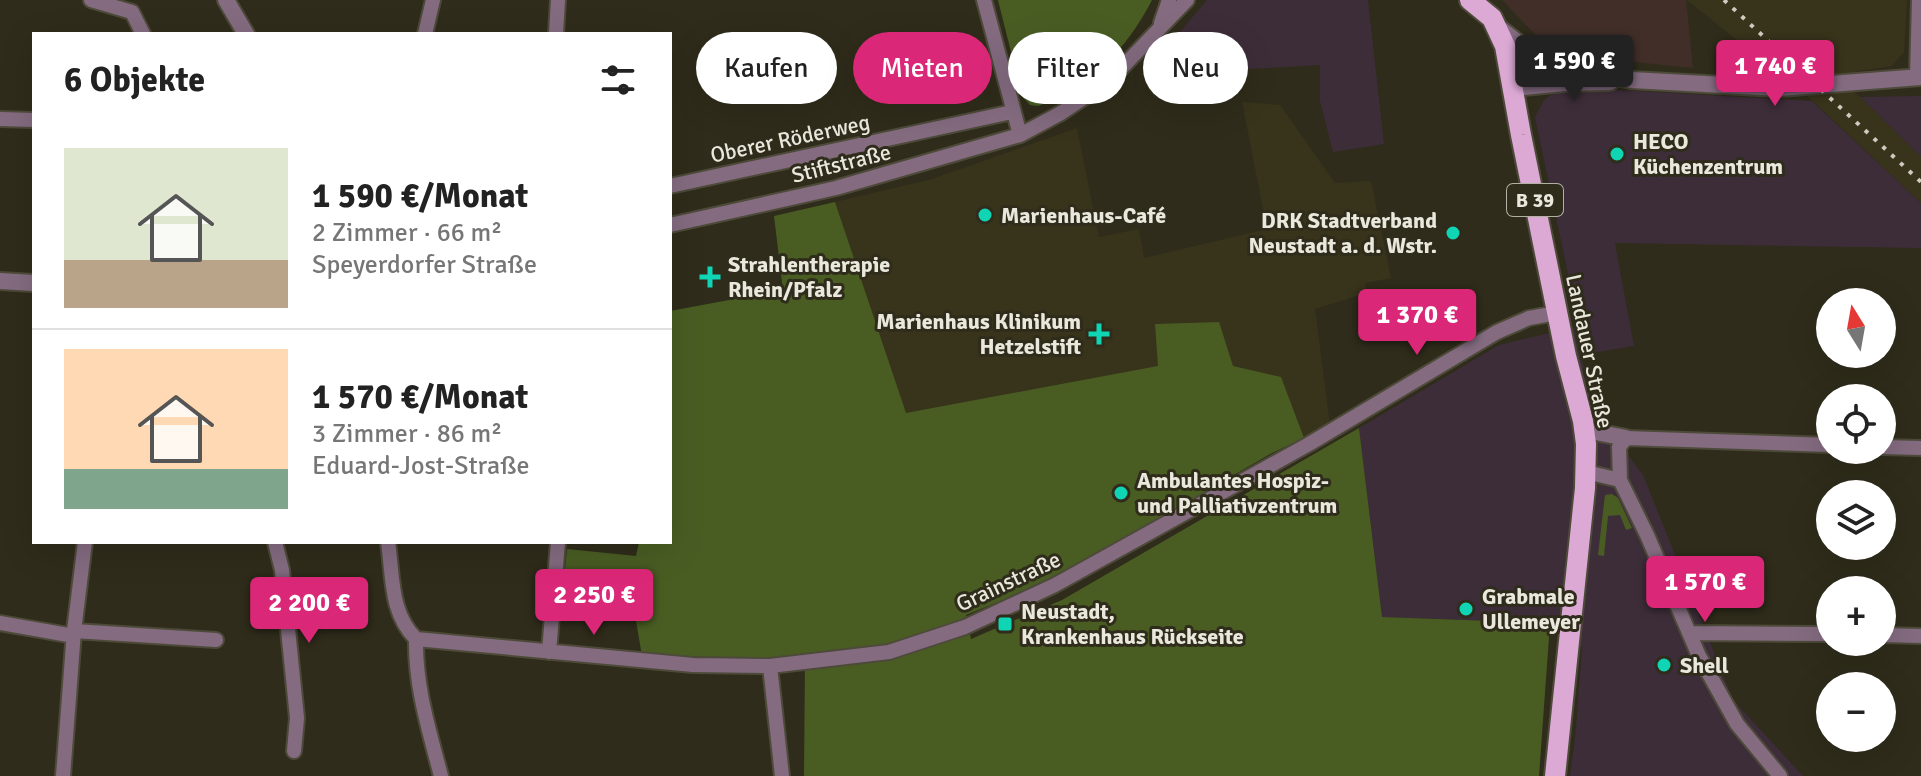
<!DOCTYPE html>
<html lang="de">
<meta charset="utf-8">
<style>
:root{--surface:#fff;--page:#f2f2f2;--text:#222;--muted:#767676;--line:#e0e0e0;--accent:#db2777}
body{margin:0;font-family:Signika,sans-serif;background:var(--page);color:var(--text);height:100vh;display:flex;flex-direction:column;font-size:30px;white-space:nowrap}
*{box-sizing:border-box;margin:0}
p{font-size:26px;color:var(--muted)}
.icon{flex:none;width:44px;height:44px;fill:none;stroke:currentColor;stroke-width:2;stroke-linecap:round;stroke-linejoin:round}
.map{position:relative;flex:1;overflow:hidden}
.drawer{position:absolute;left:32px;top:32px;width:640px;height:512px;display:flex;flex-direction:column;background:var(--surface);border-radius:0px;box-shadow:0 8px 32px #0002}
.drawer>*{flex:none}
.hud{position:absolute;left:696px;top:32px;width:760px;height:72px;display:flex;gap:16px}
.needle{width:52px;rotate:349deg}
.fabs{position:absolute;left:1816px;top:288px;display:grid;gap:16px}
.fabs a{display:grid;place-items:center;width:80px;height:80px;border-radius:50%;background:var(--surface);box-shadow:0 8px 32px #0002;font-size:40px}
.price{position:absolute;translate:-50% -68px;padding:0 18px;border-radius:8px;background:var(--accent);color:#fff;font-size:26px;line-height:52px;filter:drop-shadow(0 2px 4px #0008)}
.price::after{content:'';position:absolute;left:50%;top:48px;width:24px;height:18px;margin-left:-12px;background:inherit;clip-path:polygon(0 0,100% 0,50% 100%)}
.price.selected{background:#222;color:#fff}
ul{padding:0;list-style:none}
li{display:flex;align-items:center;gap:24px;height:200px;padding:0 32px}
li+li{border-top:2px solid var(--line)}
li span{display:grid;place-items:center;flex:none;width:224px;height:160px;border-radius:0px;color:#555}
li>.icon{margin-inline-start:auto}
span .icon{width:96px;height:96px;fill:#fffc;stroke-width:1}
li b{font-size:34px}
h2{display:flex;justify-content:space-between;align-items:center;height:96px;padding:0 32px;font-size:34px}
.pill{padding:0 28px;border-radius:36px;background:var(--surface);box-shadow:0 8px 32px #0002;font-size:28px;line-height:72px}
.pill.selected{background:var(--accent);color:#fff}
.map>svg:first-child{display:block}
.commercial{fill:#3d2d39}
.industrial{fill:#412e29}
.built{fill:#38331b}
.green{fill:#495d23}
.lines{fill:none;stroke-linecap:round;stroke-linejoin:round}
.minor-casing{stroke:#4d4a3a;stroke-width:18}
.tertiary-casing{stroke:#4d4a3a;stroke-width:20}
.primary-casing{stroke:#4d4a3a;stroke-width:24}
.minor{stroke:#846b80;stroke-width:14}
.tertiary{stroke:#846b80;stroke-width:16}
.primary{stroke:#dca9d5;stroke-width:20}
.rail{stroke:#cdcabe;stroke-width:4;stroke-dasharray:4 8;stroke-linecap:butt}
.poi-dot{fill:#10d5b4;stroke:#2f2c1b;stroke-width:3}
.labels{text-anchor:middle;stroke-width:6;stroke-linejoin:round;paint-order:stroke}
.shield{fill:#2f2c1b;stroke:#b2b0a3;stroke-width:2}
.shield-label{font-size:20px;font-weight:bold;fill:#eae8dd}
.street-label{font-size:22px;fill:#eae8dd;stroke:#2f2c1b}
.poi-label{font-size:22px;font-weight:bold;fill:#eae8dd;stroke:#2f2c1b;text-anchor:start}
</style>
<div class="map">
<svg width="1921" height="776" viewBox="0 0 1921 776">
<rect width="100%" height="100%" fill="#2f2c1b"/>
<path class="commercial" d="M1207 0H1368L1384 144 1333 152 1320 101V65L1194 72 1161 54Z
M1567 87 1812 101 1921 203V248L1615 243 1634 346 1580 355 1605 425 1643 475 1733 700 1803 776H1570L1576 730 1582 647 1550 623 1382 617 1359 428 1499 345 1579 326 1535 117 1544 100 1556 91Z
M1921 96V157L1860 97Z"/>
<path class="industrial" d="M1502 0H1686L1693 68 1634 62 1548 48Z"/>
<path class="built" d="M1687 0H1907L1904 52 1892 66 1833 75 1860 97 1921 157V203L1813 101Z
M1242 102 1280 105 1335 183 1371 181 1391 278 1365 283 1366 293 1315 309 1330 425 1272 453 915 443 835 202 932 179 1077 128 1099 237 1139 229 1144 258 1267 229Z"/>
<path class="green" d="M998 0H1152C1127 49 1090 87 1038 106L1030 105 1022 96Z
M835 202 906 413 1158 366 1155 324 1219 322 1233 366 1281 377 1304 438 1272 453 1052 580 966 615 971 639 1062 600 1359 428 1382 617 1550 623 1539 776H804L805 658 642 656 632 597 563 590 567 549 636 556 639 542H670V311L783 290 774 216Z
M1612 494 1618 498 1632 528 1626 530 1620 515 1608 516 1604 556 1598 555 1605 495Z"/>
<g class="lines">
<g class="minor-casing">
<path id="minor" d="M91 0 132 12 143 34
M984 0 1020 135
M1161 23 1169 0
M425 34 433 0
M556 34 558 0
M1917 77 1919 0
M0 119 34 120
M670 186 1012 112
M670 225 836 188 1020 135 1061 113 1109 81 1187 0
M1882 447 1921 448
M1586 472 1620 480
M275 542 282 570 297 718 294 751
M388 542C393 577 390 613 416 639
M0 623 74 636
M74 631 216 640
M1689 633 1830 634
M1882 635 1921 636
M416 639 693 665 770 666 889 652 965 627 1055 585 1309 444 1497 332 1529 318 1557 313
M416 639C415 686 429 730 441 776
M549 652 558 542
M770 666 782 776
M63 776 74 631 85 542
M1780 776 1737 724 1699 656 1647 535 1620 480 1619 447 1626 438 1830 445"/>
</g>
<g class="tertiary-casing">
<path id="tertiary" d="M226 0 246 34
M1498 27 1530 52 1561 67 1631 80 1779 88 1921 77
M1512 88 1564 83 1610 82
M0 281 34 283
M1585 430 1626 438"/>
</g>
<g class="primary-casing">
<path id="primary" d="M1470 0 1492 18 1505 46 1521 135 1566 356 1583 421 1586 444 1585 488 1555 776"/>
</g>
<use href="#minor" class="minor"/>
<use href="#tertiary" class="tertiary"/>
<use href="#primary" class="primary"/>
<path class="rail" d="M1724 0 1921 182"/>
</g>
<g class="poi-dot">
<circle cx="1617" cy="154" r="8"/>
<circle cx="985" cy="215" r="8"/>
<circle cx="1453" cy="233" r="8"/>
<path d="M706 265h8v8h8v8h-8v8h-8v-8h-8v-8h8z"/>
<path d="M1095 322h8v8h8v8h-8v8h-8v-8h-8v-8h8z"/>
<circle cx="1121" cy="493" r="8"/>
<circle cx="1466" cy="609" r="8"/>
<rect x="997" y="616" width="16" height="16" rx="4"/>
<circle cx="1664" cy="665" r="8"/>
</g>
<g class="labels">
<rect class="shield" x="1507" y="184" width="56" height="32" rx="6"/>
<g class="shield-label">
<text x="1535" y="207">B 39</text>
</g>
<g class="street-label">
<text transform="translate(790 138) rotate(-12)" y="8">Oberer Röderweg</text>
<text transform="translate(841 163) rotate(-14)" y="8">Stiftstraße</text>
<text transform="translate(1590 351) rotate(78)" y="8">Landauer Straße</text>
<text transform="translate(1008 581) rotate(-25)" y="8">Grainstraße</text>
</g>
<g class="poi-label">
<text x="1633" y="149">HECO<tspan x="1633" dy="25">Küchenzentrum</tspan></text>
<text x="1001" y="223">Marienhaus-Café</text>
<text x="1437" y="228" text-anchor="end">DRK Stadtverband<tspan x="1437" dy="25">Neustadt a. d. Wstr.</tspan></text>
<text x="728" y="272">Strahlentherapie<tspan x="728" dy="25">Rhein/Pfalz</tspan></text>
<text x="1081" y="329" text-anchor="end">Marienhaus Klinikum<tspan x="1081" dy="25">Hetzelstift</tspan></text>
<text x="1137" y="488">Ambulantes Hospiz-<tspan x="1137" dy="25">und Palliativzentrum</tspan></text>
<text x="1482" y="604">Grabmale<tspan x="1482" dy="25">Ullemeyer</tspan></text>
<text x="1021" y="619">Neustadt,<tspan x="1021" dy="25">Krankenhaus Rückseite</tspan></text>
<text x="1680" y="673">Shell</text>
</g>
</g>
</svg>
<div class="fabs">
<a><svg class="needle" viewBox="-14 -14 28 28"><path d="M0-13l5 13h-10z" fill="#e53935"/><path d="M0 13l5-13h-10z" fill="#767676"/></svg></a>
<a><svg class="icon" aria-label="locate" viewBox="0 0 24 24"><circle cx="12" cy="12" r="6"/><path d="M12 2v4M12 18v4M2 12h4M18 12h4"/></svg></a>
<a><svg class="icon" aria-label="layers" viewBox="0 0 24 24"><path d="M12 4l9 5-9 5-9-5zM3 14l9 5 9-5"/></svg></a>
<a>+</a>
<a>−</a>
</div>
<b class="price selected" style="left:1574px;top:103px">1 590 €</b>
<b class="price" style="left:1775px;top:108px">1 740 €</b>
<b class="price" style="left:1417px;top:357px">1 370 €</b>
<b class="price" style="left:1705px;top:624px">1 570 €</b>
<b class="price" style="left:594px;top:637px">2 250 €</b>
<b class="price" style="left:309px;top:645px">2 200 €</b>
<div class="hud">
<a class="pill">Kaufen</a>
<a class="pill selected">Mieten</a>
<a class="pill">Filter</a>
<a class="pill">Neu</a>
</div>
<section class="drawer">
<h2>6 Objekte<svg class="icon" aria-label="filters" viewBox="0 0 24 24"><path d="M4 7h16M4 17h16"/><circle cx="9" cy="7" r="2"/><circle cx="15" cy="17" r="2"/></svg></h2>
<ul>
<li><span style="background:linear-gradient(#dfe7d0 70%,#b9a48a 0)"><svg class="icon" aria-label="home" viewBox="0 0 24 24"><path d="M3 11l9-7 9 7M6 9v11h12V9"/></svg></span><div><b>1 590 €/Monat</b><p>2 Zimmer · 66 m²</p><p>Speyerdorfer Straße</p></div></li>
<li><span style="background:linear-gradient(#ffd9b3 75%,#7fa58c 0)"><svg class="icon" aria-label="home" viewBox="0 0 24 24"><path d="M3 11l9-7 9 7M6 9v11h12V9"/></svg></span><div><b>1 570 €/Monat</b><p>3 Zimmer · 86 m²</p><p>Eduard-Jost-Straße</p></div></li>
</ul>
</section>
</div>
